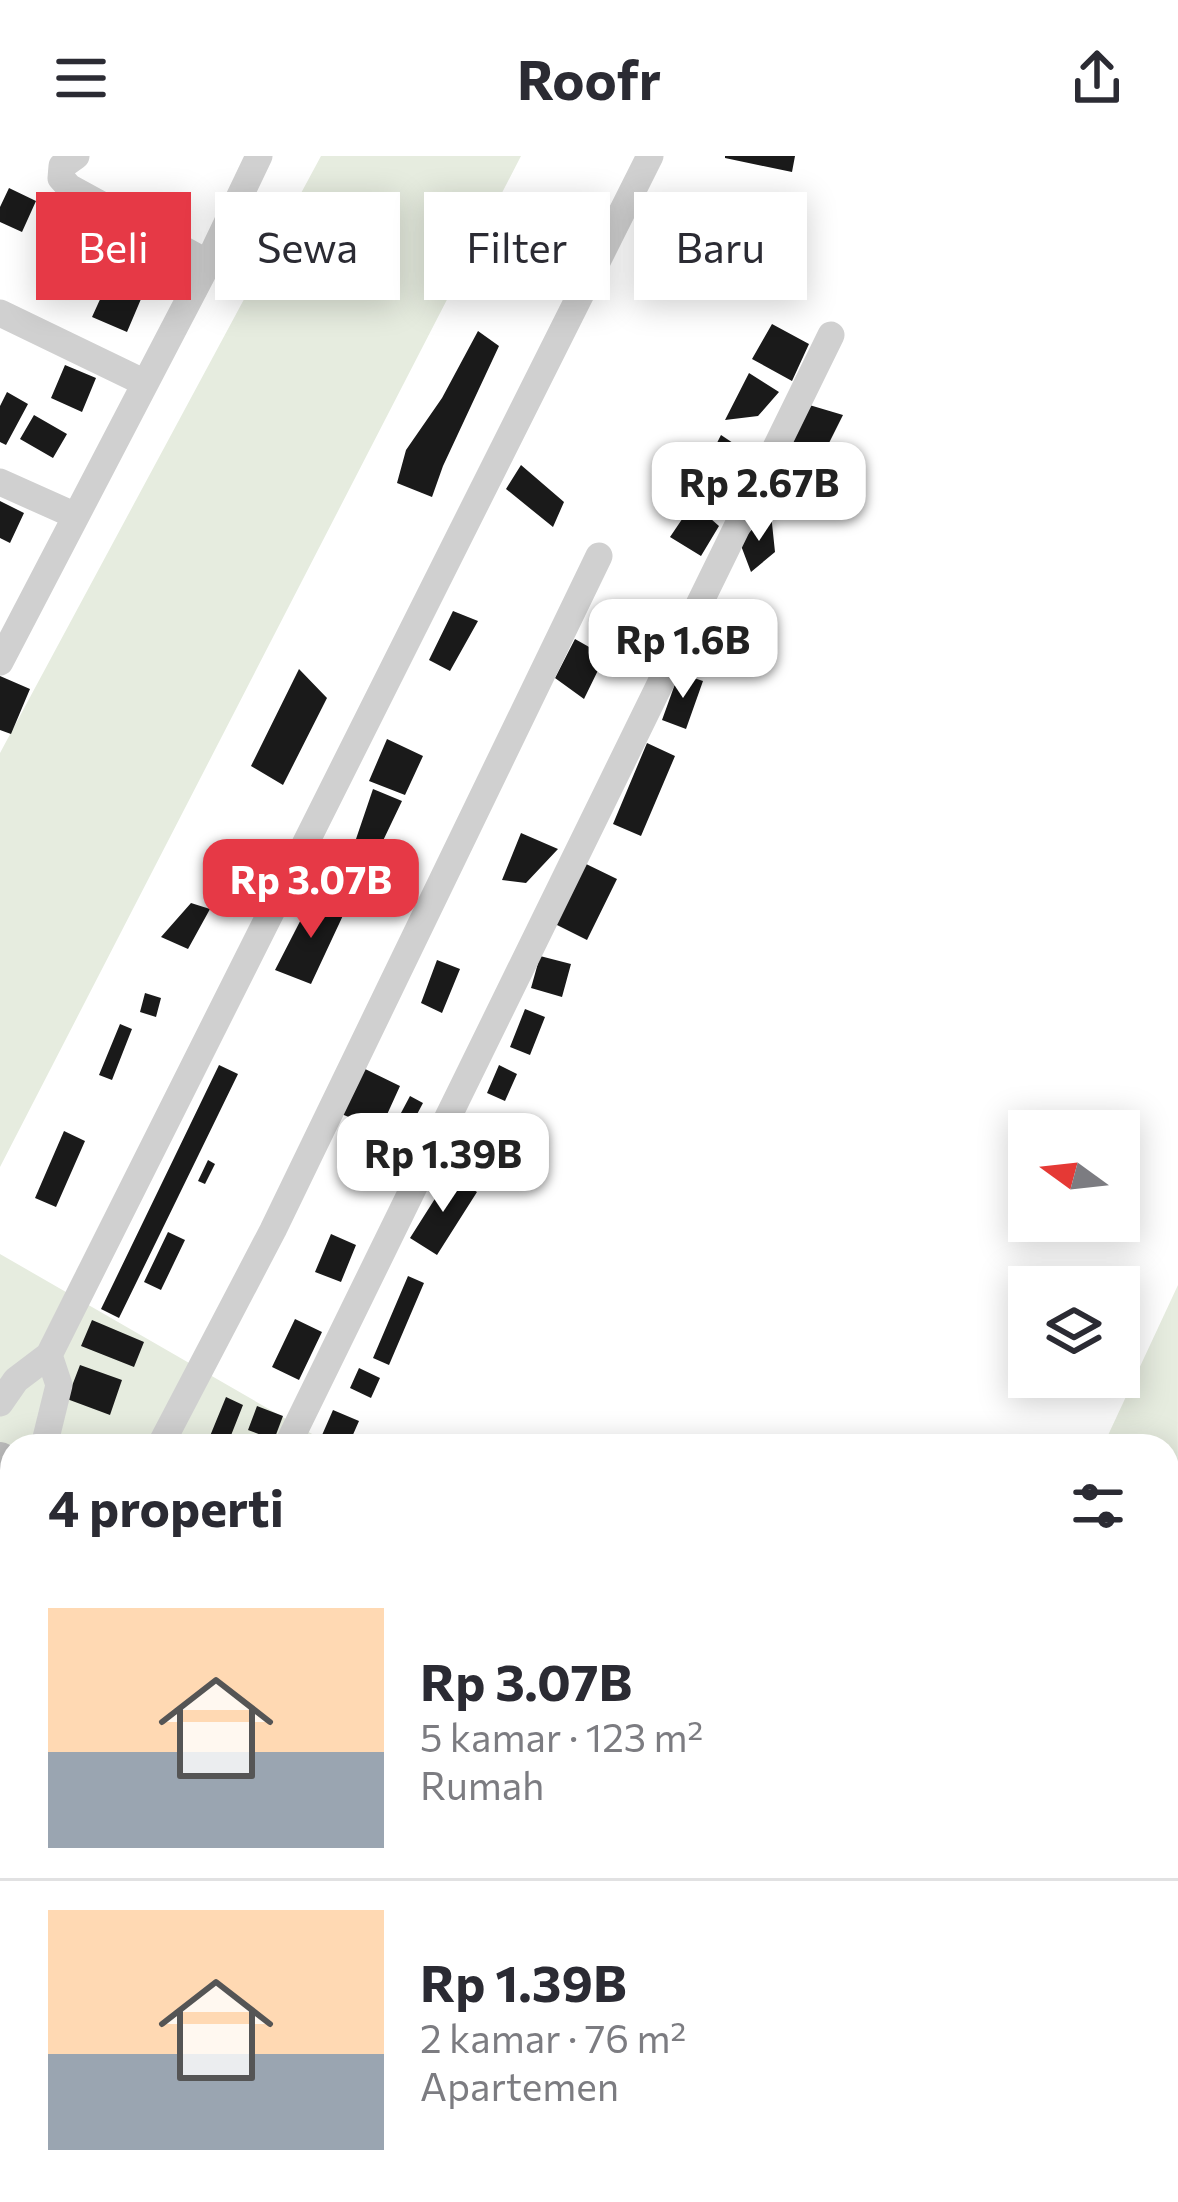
<!DOCTYPE html>
<html lang="id">
<meta charset="utf-8">
<style>
:root{--surface:#fff;--page:#f2f2f3;--text:#2b2b33;--muted:#7c7c81;--line:#e1e1e2;--accent:#e63946}
body{margin:0;font-family:Commissioner,sans-serif;background:var(--page);color:var(--text);height:100vh;display:flex;flex-direction:column;font-size:45px;white-space:nowrap}
*{box-sizing:border-box;margin:0}
p{font-size:39px;color:var(--muted)}
.icon{flex:none;width:66px;height:66px;fill:none;stroke:currentColor;stroke-width:2;stroke-linecap:round;stroke-linejoin:round}
.map{position:relative;flex:1;overflow:hidden}
.side{position:absolute;left:0px;top:1278px;width:1179px;height:768px;display:flex;flex-direction:column;background:var(--surface);border-radius:36px 36px 0 0;box-shadow:0 6px 30px #0003}
.side>*{flex:none}
.hud{position:absolute;left:36px;top:36px;width:1107px;height:108px;display:flex;gap:24px}
.needle{width:78px;rotate:285deg}
.controls{position:absolute;left:1008px;top:954px;display:grid;gap:24px}
.controls a{display:grid;place-items:center;width:132px;height:132px;border-radius:0px;background:var(--surface);box-shadow:0 6px 30px #0003;font-size:60px}
.price{position:absolute;translate:-50% -102px;padding:0 27px;border-radius:24px;background:#fff;color:#222;font-size:39px;line-height:78px;filter:drop-shadow(0 3px 6px #0008)}
.price::after{content:'';position:absolute;left:50%;top:72px;width:36px;height:27px;margin-left:-18px;background:inherit;clip-path:polygon(0 0,100% 0,50% 100%)}
.price.active{background:var(--accent);color:#fff}
ul{padding:0;list-style:none}
li{display:flex;align-items:center;gap:36px;height:300px;padding:0 48px}
li+li{border-top:3px solid var(--line)}
li span{display:grid;place-items:center;flex:none;width:336px;height:240px;border-radius:0px;color:#555}
li>.icon{margin-inline-start:auto}
span .icon{width:144px;height:144px;fill:#fffc;stroke-width:1}
li b{font-size:51px}
h2{display:flex;justify-content:space-between;align-items:center;height:144px;padding:0 48px;font-size:51px}
.tag{padding:0 42px;border-radius:0px;background:var(--surface);box-shadow:0 6px 30px #0003;font-size:42px;line-height:108px}
.tag.active{background:var(--accent);color:#fff}
header{display:flex;justify-content:space-between;align-items:center;height:156px;padding:0 48px;background:var(--surface);font-size:54px;font-weight:700}
.map>svg:first-child{display:block}
.green{fill:#e6ecdf}
.building{fill:#1a1a1a}
.lines{fill:none;stroke-linecap:round;stroke-linejoin:round}
.lane{stroke:#d0d0d0;stroke-width:14}
.street{stroke:#d0d0d0;stroke-width:27}
.secondary{stroke:#bdbdbd;stroke-width:36}
</style>
<header><svg class="icon" aria-label="menu" viewBox="0 0 24 24"><path d="M4 6h16M4 12h16M4 18h16"/></svg>Roofr<svg class="icon" aria-label="share" viewBox="0 0 24 24"><path d="M12 15V3M7 8l5-5 5 5M5 13v7h14v-7"/></svg></header>
<div class="map">
<svg width="1178" height="2046" viewBox="0 0 1178 2046">
<rect width="100%" height="100%" fill="#fff"/>
<path class="green" d="M321 0H521L0 1011V597Z
M0 1098 333 1290H12V1948L0 1972Z
M1178 1129 1177 2046H573L578 2034H1167V1290H1103Z
M0 1992 12 1994V2034H195L351 2046H0Z"/>
<path class="building" d="M725 0H795L792 16 725 2Z
M9 32 36 45 22 76 0 66V51Z
M533 46 575 72 554 106 514 84Z
M138 67 171 83 149 126 117 109Z
M504 101 530 116 514 142 484 132Z
M107 128 141 143 127 176 92 161Z
M772 168 809 188 792 225 752 203Z
M478 175 499 190 443 310 432 341 397 327 406 294 442 242Z
M65 209 96 222 82 256 51 242Z
M749 217 779 236 758 260 725 264Z
M7 236 28 248 6 289 0 286V250Z
M806 248 843 259 814 317 777 305Z
M34 259 67 278 53 302 20 283Z
M721 279 745 295 734 335 697 326Z
M521 309 564 346 553 371 506 333Z
M0 345 24 357 10 387 0 382Z
M693 347 719 370 701 400 670 381Z
M771 358 775 396 751 416 740 387 756 369Z
M453 455 478 465 450 515 429 504Z
M697 459 730 473 715 511 681 496Z
M575 483 605 500 584 543 555 522Z
M299 513 327 542 283 629 251 610Z
M679 517 703 525 686 573 662 564Z
M0 520 30 533 11 578 0 574Z
M387 583 423 600 405 639 369 625Z
M647 587 675 600 641 680 613 668Z
M373 633 402 645 380 691 356 683Z
M521 677 558 693 526 727 502 724Z
M582 706 617 723 587 784 553 767Z
M312 742 346 753 311 828 275 814Z
M191 747 210 753 188 793 161 781Z
M540 800 571 808 562 841 531 832Z
M437 804 460 813 442 857 421 847Z
M145 837 161 842 156 861 140 856Z
M525 853 545 861 530 899 510 891Z
M120 868 132 873 112 924 99 919Z
M219 909 238 918 119 1162 101 1153Z
M499 909 517 918 505 945 487 937Z
M361 911 400 930 380 974 339 957Z
M410 940 423 947 406 979 393 972Z
M467 963 489 971 477 1001 455 993Z
M64 975 85 985 56 1051 35 1042Z
M208 1004 215 1008 205 1028 198 1025Z
M450 1019 477 1036 437 1099 410 1082Z
M168 1076 185 1084 161 1134 144 1126Z
M331 1078 356 1089 341 1126 315 1116Z
M408 1120 424 1127 389 1209 373 1202Z
M295 1163 322 1176 299 1224 272 1211Z
M92 1164 144 1186 134 1211 81 1190Z
M80 1209 122 1224 110 1259 67 1243Z
M359 1212 380 1222 371 1242 350 1232Z
M226 1241 243 1249 228 1287 210 1280Z
M257 1250 283 1260 274 1284 248 1274Z
M333 1254 359 1265 348 1290H328L319 1286Z"/>
<g class="lines">
<path class="lane" d="M0 1868 12 1844"/>
<path class="street" d="M76 0 62 10 61 22 69 31 208 107
M0 157 145 227
M0 326 76 360
M0 506 208 107 259 0
M0 1247 16 1224 49 1199 650 0
M44 1290 59 1229 49 1199
M160 1290 273 1074 599 400
M287 1290 831 179
M518 2046 523 2034"/>
<path class="secondary" d="M0 1304 12 1311
M1167 1844 1178 1847"/>
</g>
</svg>
<div class="controls">
<a><svg class="needle" viewBox="-14 -14 28 28"><path d="M0-13l5 13h-10z" fill="#e53935"/><path d="M0 13l5-13h-10z" fill="#7c7c81"/></svg></a>
<a><svg class="icon" aria-label="layers" viewBox="0 0 24 24"><path d="M12 4l9 5-9 5-9-5zM3 14l9 5 9-5"/></svg></a>
</div>
<b class="price" style="left:759px;top:388px">Rp 2.67B</b>
<b class="price" style="left:683px;top:545px">Rp 1.6B</b>
<b class="price active" style="left:311px;top:785px">Rp 3.07B</b>
<b class="price" style="left:443px;top:1059px">Rp 1.39B</b>
<div class="hud">
<a class="tag active">Beli</a>
<a class="tag">Sewa</a>
<a class="tag">Filter</a>
<a class="tag">Baru</a>
</div>
<section class="side">
<h2>4 properti<svg class="icon" aria-label="filters" viewBox="0 0 24 24"><path d="M4 7h16M4 17h16"/><circle cx="9" cy="7" r="2"/><circle cx="15" cy="17" r="2"/></svg></h2>
<ul>
<li><span style="background:linear-gradient(#ffd9b3 60%,#9aa5b1 0)"><svg class="icon" aria-label="home" viewBox="0 0 24 24"><path d="M3 11l9-7 9 7M6 9v11h12V9"/></svg></span><div><b>Rp 3.07B</b><p>5 kamar · 123 m²</p><p>Rumah</p></div></li>
<li><span style="background:linear-gradient(#ffd9b3 60%,#9aa5b1 0)"><svg class="icon" aria-label="home" viewBox="0 0 24 24"><path d="M3 11l9-7 9 7M6 9v11h12V9"/></svg></span><div><b>Rp 1.39B</b><p>2 kamar · 76 m²</p><p>Apartemen</p></div></li>
</ul>
</section>
</div>
